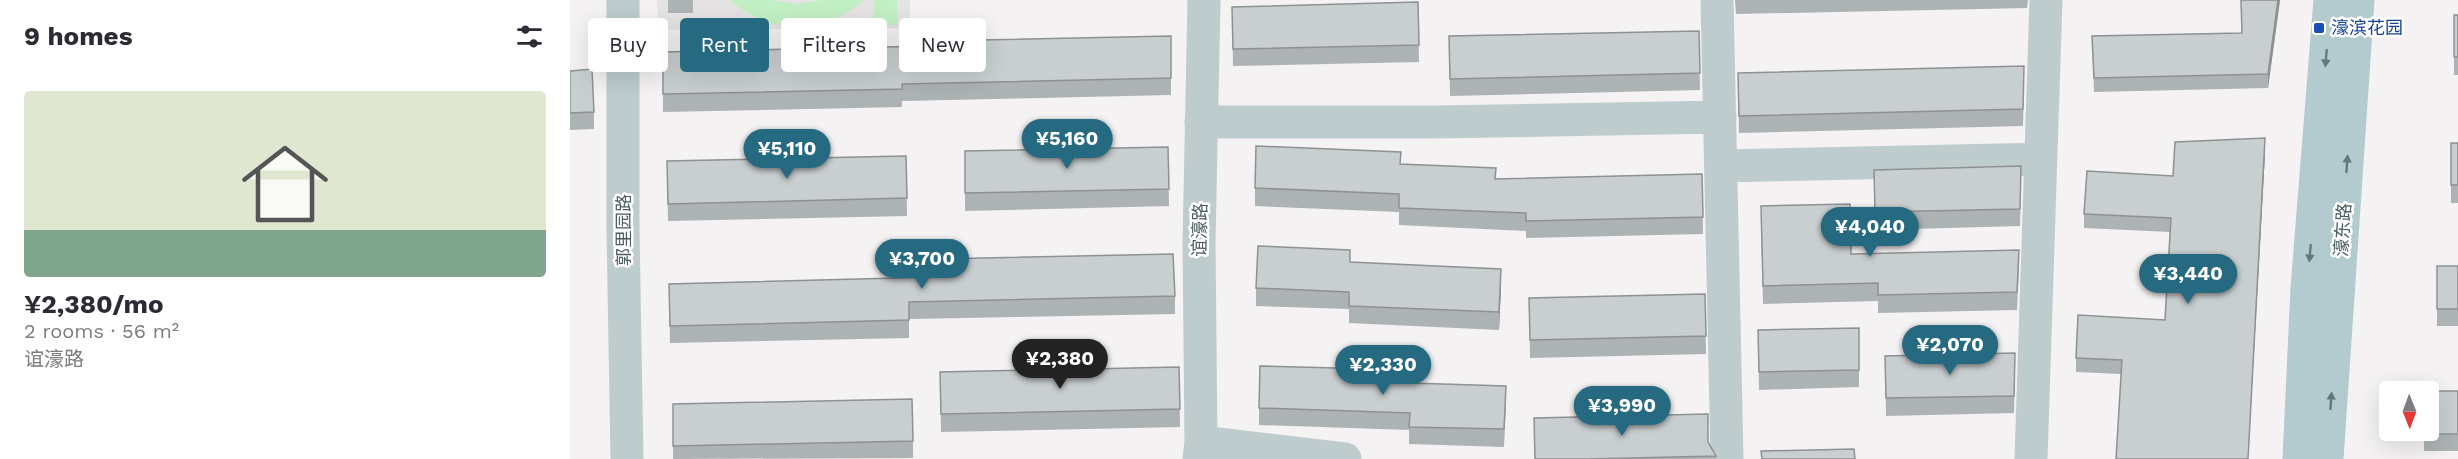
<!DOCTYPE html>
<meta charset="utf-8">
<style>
:root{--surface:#fff;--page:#f7f7f7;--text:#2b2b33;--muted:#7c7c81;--line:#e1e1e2;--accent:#266a82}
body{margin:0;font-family:"Work Sans","Noto Sans SC",sans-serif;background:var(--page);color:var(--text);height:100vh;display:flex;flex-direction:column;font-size:22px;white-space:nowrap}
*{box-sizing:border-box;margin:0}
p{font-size:20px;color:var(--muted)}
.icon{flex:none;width:33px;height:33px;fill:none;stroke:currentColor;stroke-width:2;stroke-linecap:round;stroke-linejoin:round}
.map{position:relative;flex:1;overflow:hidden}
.sheet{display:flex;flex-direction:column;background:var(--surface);width:570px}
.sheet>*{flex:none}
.guide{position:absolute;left:18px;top:18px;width:570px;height:54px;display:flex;gap:12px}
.needle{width:39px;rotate:179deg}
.tools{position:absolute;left:1809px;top:381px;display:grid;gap:12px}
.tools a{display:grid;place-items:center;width:60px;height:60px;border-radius:6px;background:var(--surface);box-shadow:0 6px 24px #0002;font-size:30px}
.price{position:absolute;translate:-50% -51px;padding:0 14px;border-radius:21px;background:var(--accent);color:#fff;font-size:20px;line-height:39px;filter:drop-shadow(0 2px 3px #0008)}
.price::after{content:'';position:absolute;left:50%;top:36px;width:18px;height:14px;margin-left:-9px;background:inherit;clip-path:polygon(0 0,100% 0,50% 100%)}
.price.on{background:#222;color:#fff}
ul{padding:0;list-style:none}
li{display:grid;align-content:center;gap:12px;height:318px;padding:0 24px}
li+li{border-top:2px solid var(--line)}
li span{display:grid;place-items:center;height:186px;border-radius:6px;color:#555}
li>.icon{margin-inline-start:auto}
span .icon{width:108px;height:108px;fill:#fffc;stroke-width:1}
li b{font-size:26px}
h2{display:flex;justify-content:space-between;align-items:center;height:72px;padding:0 24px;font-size:26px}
.pill{padding:0 21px;border-radius:6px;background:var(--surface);box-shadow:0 6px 24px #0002;font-size:21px;line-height:54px}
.pill.on{background:var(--accent);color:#fff}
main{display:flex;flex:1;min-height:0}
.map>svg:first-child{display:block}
.education{fill:#e5e3e4}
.green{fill:#c3efc5}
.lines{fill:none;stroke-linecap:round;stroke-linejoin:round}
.minor{stroke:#beccce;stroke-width:33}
.major{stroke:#b3cbcf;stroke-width:33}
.wall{fill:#adb2b4}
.shaded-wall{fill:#8d9192}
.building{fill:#c9cfd1;stroke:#8d9192;stroke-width:1.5}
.oneway{fill:#64787b}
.transit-dot{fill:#1a4fb4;stroke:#fff;stroke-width:2}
.labels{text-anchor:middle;stroke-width:5;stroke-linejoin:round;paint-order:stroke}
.transit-label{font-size:18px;fill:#164399;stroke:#fff;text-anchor:start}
.street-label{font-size:18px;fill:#4a5d5f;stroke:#fff}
</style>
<main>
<section class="sheet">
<h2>9 homes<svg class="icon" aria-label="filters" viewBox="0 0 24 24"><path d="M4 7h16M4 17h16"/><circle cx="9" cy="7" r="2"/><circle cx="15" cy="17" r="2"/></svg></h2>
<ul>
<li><span style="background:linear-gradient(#dfe7d0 75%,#7fa58c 0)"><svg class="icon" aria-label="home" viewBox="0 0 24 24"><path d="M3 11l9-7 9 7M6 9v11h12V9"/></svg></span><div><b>¥2,380/mo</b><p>2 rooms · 56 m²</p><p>谊濠路</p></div></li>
</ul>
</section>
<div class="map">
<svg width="1888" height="459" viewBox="0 0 1888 459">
<rect width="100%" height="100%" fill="#f4f2f3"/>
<path class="education" d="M87 0H340V28L88 30Z"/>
<path class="green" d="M159 0H203L227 4 251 0H295C249 35 205 36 159 0Z
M304 0H327V25H304Z"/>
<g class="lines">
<path class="minor" d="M53 0V230L57 459
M1147 0 1157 459
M631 122H865L1150 117
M1151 166 1471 159
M631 442 775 459
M629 459 631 442 629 242 634 0
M1461 459 1476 0"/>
<path class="major" d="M1729 459 1737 288 1760 0
M1757 459 1788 0"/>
</g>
<path class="wall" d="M98 0H123V13H98Z
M1165 0H1458L1457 8 1166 14Z
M1671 0H1710L1698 88 1524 92 1522 36 1672 33Z
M848 2 849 62 663 66 662 7Z
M1884 15H1888V75H1884Z
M1129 31 1130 90 880 96 879 36Z
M601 36V95L332 101V107L93 112V52L361 46Z
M0 71 24 112V129L0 130Z
M1168 73 1454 84 1453 126 1169 133Z
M1881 143H1888V203H1881Z
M598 147 599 206 395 211V151Z
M1695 153 1678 459 1551 374 1506 372V358L1595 320 1600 232 1514 228V214L1603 176Z
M336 156 337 216 98 221 97 161Z
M831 164 926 179 1132 174 1133 234 956 238V231L829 225V212L685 206V188Z
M1304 170 1451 184 1450 226 1305 230Z
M1191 223 1281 254 1449 267 1447 310 1308 313V301L1193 304Z
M780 262 931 286 929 330 779 323V309L686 306V288Z
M1867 266H1888V326H1867Z
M99 284 605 296V314L339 319V338L100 343Z
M1135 294 1136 354 960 358 959 298Z
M1289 328V387L1189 390 1188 330Z
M1315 356 1445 371 1444 413 1316 416Z
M609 367 610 427 371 432 370 372Z
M841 383 936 404 934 447 839 444V430L689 425V408Z
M1888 391V451H1854V430Z
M103 404 343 441V458L103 459Z
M1138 442 1146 456V459H964Z"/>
<path class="shaded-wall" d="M1708 0H1710L1698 88V74Z
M1695 138V153L1678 459Z
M931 269V286L929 330V312Z"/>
<path class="building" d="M1671 0H1708L1698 74 1524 78 1522 36 1672 33Z
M848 2 849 45 663 49 662 7Z
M1884 15H1888V57H1884Z
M1129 31 1130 73 880 79 879 36Z
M601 36V78L332 84V89L93 94V52L361 46V41Z
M1454 66 1453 109 1169 116 1168 73Z
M22 69 24 112 0 113V71Z
M1695 138 1678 459H1546L1552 360 1506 358 1508 315 1595 320 1601 218 1514 214 1517 171 1603 176 1605 142Z
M1881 143H1888V185H1881Z
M686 146 831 152 830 164 926 168 925 179 1132 174 1133 217 956 221V213L829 208V194L685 188Z
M598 147 599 189 395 193V151Z
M336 156 337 198 98 204 97 161Z
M1451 166 1450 209 1305 212 1304 170Z
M1280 204 1281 254 1449 250 1447 292 1308 295V283L1193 286 1191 206Z
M688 246 780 250V262L931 269 929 312 779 306V292L686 288Z
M603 254 605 296 339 302V320L100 326 99 284 365 277 364 259Z
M1867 266H1888V309H1867Z
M1135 294 1136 336 960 340 959 298Z
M1289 328V370L1189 372 1188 330Z
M1445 353 1444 396 1316 398 1315 356Z
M690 366 841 370 840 383 936 386 934 429 839 427 840 413 689 408Z
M609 367 610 409 371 414 370 372Z
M1854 391H1888V434H1854V430H1858V392Z
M342 399 343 441 103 446V404Z
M1138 414V442L1146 456 1018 459H965L964 418Z
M1284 449 1285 459H1192L1191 451Z"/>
<defs><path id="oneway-solid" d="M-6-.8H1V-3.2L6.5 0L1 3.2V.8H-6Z" transform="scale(1.5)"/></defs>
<g class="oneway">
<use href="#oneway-solid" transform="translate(1756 58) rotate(95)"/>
<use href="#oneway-solid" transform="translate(1777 164) rotate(-86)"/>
<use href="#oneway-solid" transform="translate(1740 253) rotate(95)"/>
<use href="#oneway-solid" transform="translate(1761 401) rotate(-86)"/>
</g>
<rect class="transit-dot" x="1743" y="22" width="12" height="12" rx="3"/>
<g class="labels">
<g class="transit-label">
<text x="1761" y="34">濠滨花园</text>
</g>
<g class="street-label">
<text transform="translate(54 230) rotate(-90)" y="6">郭里园路</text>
<text transform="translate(630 230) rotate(-89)" y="6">谊濠路</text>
<text transform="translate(1773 230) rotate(-86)" y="6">濠东路</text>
</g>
</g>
</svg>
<div class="tools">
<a><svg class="needle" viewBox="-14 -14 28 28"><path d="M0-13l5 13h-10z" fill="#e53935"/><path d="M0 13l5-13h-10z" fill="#7c7c81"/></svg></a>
</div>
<b class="price" style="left:497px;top:170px">¥5,160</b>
<b class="price" style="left:217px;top:180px">¥5,110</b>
<b class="price" style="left:1300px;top:258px">¥4,040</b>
<b class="price" style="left:352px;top:290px">¥3,700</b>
<b class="price" style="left:1618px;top:305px">¥3,440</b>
<b class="price" style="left:1380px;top:376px">¥2,070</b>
<b class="price on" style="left:490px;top:390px">¥2,380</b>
<b class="price" style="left:813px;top:396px">¥2,330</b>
<b class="price" style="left:1052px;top:437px">¥3,990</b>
<div class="guide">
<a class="pill">Buy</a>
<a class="pill on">Rent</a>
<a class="pill">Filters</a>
<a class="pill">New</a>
</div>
</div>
</main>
